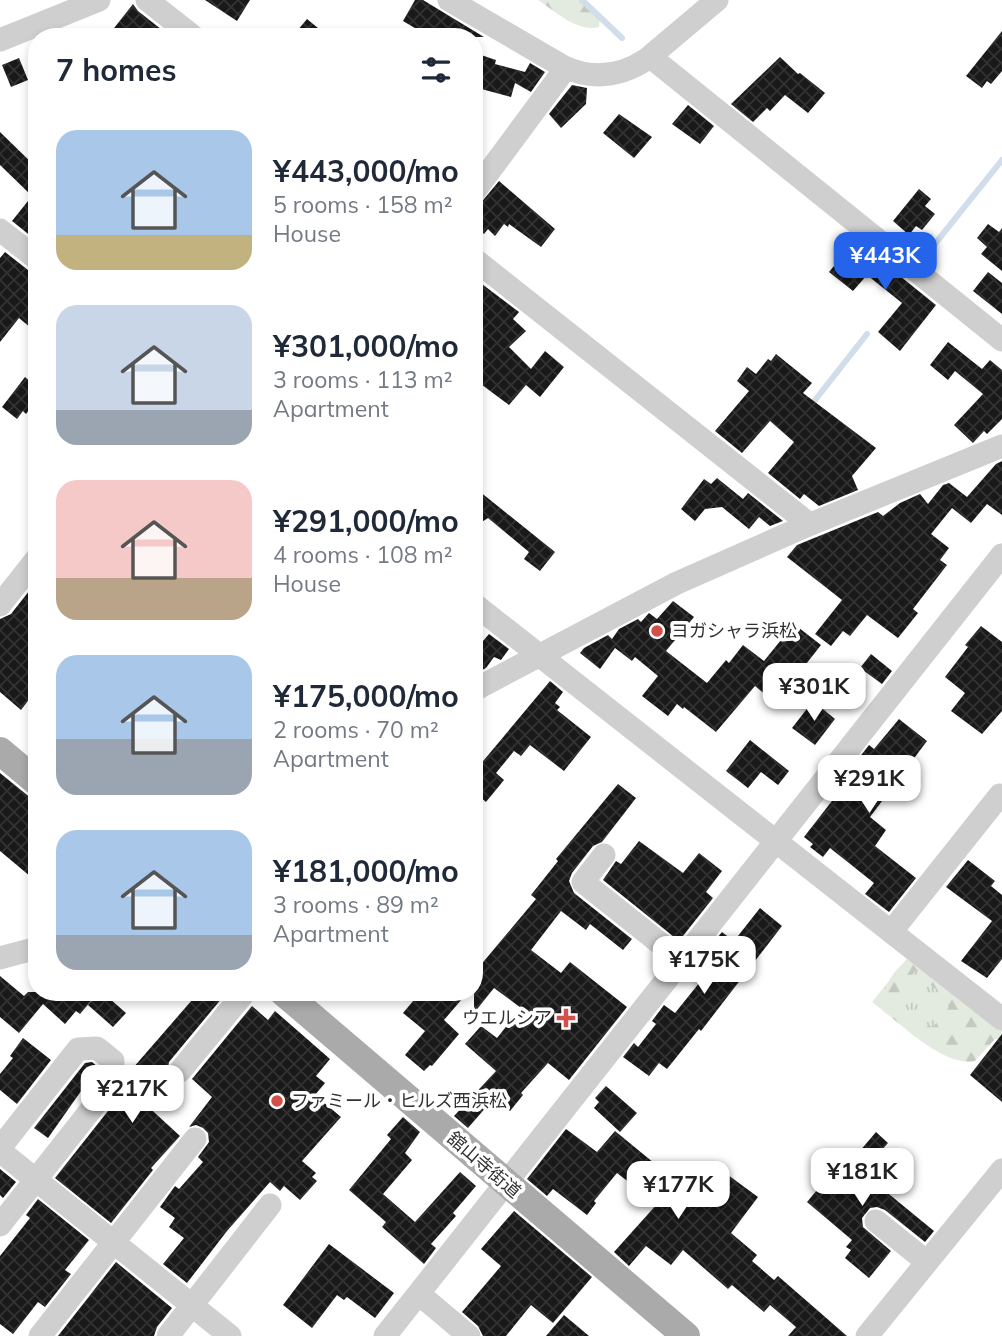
<!DOCTYPE html>
<meta charset="utf-8">
<style>
:root{--surface:#fff;--page:#f2f2f3;--text:#1f2937;--muted:#747a83;--accent:#2563eb}
body{margin:0;font-family:Mulish,"Noto Sans JP",sans-serif;background:var(--page);color:var(--text);height:100vh;display:flex;flex-direction:column;font-size:26px;white-space:nowrap}
*{box-sizing:border-box;margin:0}
p{font-size:23px;color:var(--muted)}
.icon{flex:none;width:38px;height:38px;fill:none;stroke:currentColor;stroke-width:2;stroke-linecap:round;stroke-linejoin:round}
.map{position:relative;flex:1;overflow:hidden}
.drawer{position:absolute;left:28px;top:28px;width:455px;height:973px;display:flex;flex-direction:column;background:var(--surface);border-radius:28px;box-shadow:0 4px 10px #0003}
.drawer>*{flex:none}
.price{position:absolute;translate:-50% -60px;padding:0 16px;border-radius:14px;background:#fff;color:#222;font-size:23px;line-height:46px;filter:drop-shadow(0 2px 4px #0008)}
.price::after{content:'';position:absolute;left:50%;top:42px;width:21px;height:16px;margin-left:-10px;background:inherit;clip-path:polygon(0 0,100% 0,50% 100%)}
.price.active{background:var(--accent);color:#fff}
ul{padding:0;list-style:none}
li{display:flex;align-items:center;gap:21px;height:175px;padding:0 28px}
li span{display:grid;place-items:center;flex:none;width:196px;height:140px;border-radius:21px;color:#555}
li>.icon{margin-inline-start:auto}
span .icon{width:84px;height:84px;fill:#fffc;stroke-width:1}
li b{font-size:30px}
h2{display:flex;justify-content:space-between;align-items:center;height:84px;padding:0 28px;font-size:30px}
.map>svg:first-child{display:block}
.grass{fill:url(#grass-tufts)}
.forest{fill:url(#forest-firs)}
.lines{fill:none;stroke-linecap:round;stroke-linejoin:round}
.stream{stroke:#d1ddea;stroke-width:6}
.building{fill:url(#building-cross-hatch)}
.minor{stroke:#cfcfcf;stroke-width:23}
.major{stroke:#aaa;stroke-width:28}
.poi-dot{fill:#d3504a;stroke:#fff;stroke-width:2.5}
.labels{text-anchor:middle;stroke-width:7;stroke-linejoin:round;paint-order:stroke}
.poi-label{font-size:18px;fill:#323232;stroke:#fff;text-anchor:start}
.street-label{font-size:18px;fill:#323232;stroke:#fff}
</style>
<div class="map">
<svg width="1002" height="1336" viewBox="0 0 1002 1336">
<defs>
<pattern id="grass-tufts" width="24" height="20" patternUnits="userSpaceOnUse" patternTransform="scale(1.75)"><rect width="24" height="20" fill="#e3eadf"/><path d="M3 7l-1-3M5 7V3M7 7l1-3M15 17l-1-3M17 17v-4M19 17l1-3" fill="none" stroke="#c3c9c0"/></pattern>
<pattern id="forest-firs" width="22" height="20" patternUnits="userSpaceOnUse" patternTransform="scale(1.75)"><rect width="22" height="20" fill="#e3eadf"/><path d="M5 1l3.5 6h-7zM16 11l3.5 6h-7z" fill="#c3c9c0"/></pattern>
<pattern id="building-cross-hatch" width="8" height="8" patternUnits="userSpaceOnUse" patternTransform="scale(1.75)"><rect width="8" height="8" fill="#191919"/><path d="M0 0l8 8M0 8l8-8" fill="none" stroke="#323232"/></pattern>
</defs>
<rect width="100%" height="100%" fill="#fff"/>
<path class="grass" d="M910 955 971 1003 933 1049 872 1002Z"/>
<path class="forest" d="M538 0H583L600 16 599 27C578 33 555 11 538 0Z
M909 960 917 965 916 970 898 993 888 995 885 990C888 980 899 964 909 960Z
M934 977 1002 1028V1038L995 1039 975 1061C945 1067 906 1028 883 1011L881 1006 882 1001 892 999 924 1025 933 1027 949 1007 947 1000 929 983 930 978Z"/>
<g class="lines">
<path class="stream" d="M582 0 622 38
M922 260 1002 160
M812 404 867 334"/>
</g>
<path class="building" d="M205 0H250L237 21Z
M415 0H423L484 37H430L403 21Z
M133 4 138 11 171 37H107Z
M307 19 329 37H292Z
M1002 31V71L991 84 987 81 982 88 966 76Z
M481 55 496 60 495 64 525 72 530 63 545 72 531 92 515 83 511 97 474 87V79Z
M780 57 798 74 800 73 825 93 808 113 785 95 770 111 767 108 753 122 731 104Z
M19 58 28 80 11 87 2 65Z
M572 85 587 88 586 104 561 128 549 114Z
M688 105 714 126 700 144 672 124Z
M619 114 652 137 634 158 603 133Z
M0 132 37 168V241L12 221 32 196 0 165Z
M499 181 555 229 541 247 509 224 508 227 504 224 495 236 488 229 484 234 474 226V211Z
M919 189 931 199 925 206 935 214 922 230 916 226 909 235 893 221Z
M988 224 999 232 1002 228V271L981 254 987 247 977 238Z
M855 240 936 305 900 351 878 332 902 303 867 275 853 291 829 272Z
M5 252 28 270 37 273V333L19 318 0 342V258Z
M988 272 1002 283V314L973 291Z
M474 278 519 312 513 319 526 331 509 347 531 369 545 351 564 367 540 397 526 385 509 405 474 379Z
M948 342 982 369 990 360 1002 370V419L987 434 984 431 973 443 954 425 983 394 955 371 948 380 930 365Z
M776 354 812 383 803 393 876 448 852 476 858 490 819 506 804 494 800 499 768 473 794 442 770 421 742 453 715 431 749 391 737 381 747 367 756 374 768 359 771 361Z
M25 377 37 387V416L29 410 26 414 23 411 17 419 2 407Z
M1002 461V515L987 504 971 523 952 508 931 534 949 548 940 560 947 565 913 609 918 613 898 638 867 615 850 636 843 631 831 646 815 634 842 600 787 557 797 545 878 512 883 516 900 503 920 494 928 504 943 485 949 483 967 497 996 464Z
M717 478 743 499 748 493 783 521 770 526 759 517 749 529 722 507 705 509 695 521 681 509 704 479 711 484Z
M474 487 555 552 540 571 524 559 529 552 488 518 474 527Z
M37 581V689L21 710 0 692V619L11 614Z
M673 601 694 617 666 651 707 683 726 660 729 663 743 645 764 661 794 624 821 645 803 668 797 664 781 684 779 682 767 696 755 686 716 732 684 707 683 709 677 704 668 716 642 696 658 676 635 657 632 661 615 648 600 669 580 653 584 648 608 635 612 639 619 629 638 619 641 622 649 613 657 619Z
M981 626 1002 642V711L982 734 951 711 965 693 945 677 968 647 965 645Z
M489 634 509 649 501 660 494 657 486 668 474 674V635L483 641Z
M871 654 892 671 882 684 860 668Z
M550 681 563 692 555 703 560 707 557 710 591 737 564 771 530 745 521 756 514 751 496 773 504 780 486 802 474 792V772Z
M813 701 835 719 815 745 792 728Z
M899 719 927 741 870 817 886 830 875 846 916 878 889 912 865 894 874 883 830 848 823 857 810 847 813 844 804 837 835 797 831 794 869 745 874 749Z
M750 740 789 771 778 785 761 772 748 788 726 771Z
M0 773 37 803V882L0 851Z
M618 784 636 798 602 842 593 846 572 873 569 881 574 893 632 939 623 950 590 924 586 930 561 911 531 950 561 973 570 962 627 1007 569 1080 548 1063 521 1093 523 1095 510 1111 494 1098 468 1128 454 1116 496 1071 465 1044 481 1026 497 1038 521 1008 494 988 474 1013V973L536 899 531 895 558 861 556 859Z
M639 841 683 873 699 853 722 871 706 892 713 898 679 941 603 880 616 861 621 864Z
M968 860 995 881 991 886 1002 895V959L987 978 961 961 992 921 946 887Z
M760 908 782 926 701 1031 699 1029 667 1069 659 1063 649 1076 623 1057 634 1043 638 1047 656 1024 652 1021 664 1005 675 1013 700 982 722 955 711 946 722 932 734 941Z
M0 976 24 996 28 992H81L91 1001 80 1014 76 1011 65 1024 43 1004 19 1033 0 1017Z
M99 992H102L126 1013 113 1027 88 1005Z
M199 992H227L169 1062 167 1075 143 1102 180 1136 151 1168 153 1170 111 1223 55 1178 123 1092 126 1076Z
M403 992H468L444 1020 459 1034 432 1066 430 1065 424 1071 405 1055 425 1031 403 1013 413 1001Z
M252 1006 268 1020 275 1011 330 1059 316 1076 325 1083 315 1095 341 1117 302 1161 316 1173 312 1177 317 1181 300 1200 284 1186 280 1191 270 1182 227 1231 187 1283 163 1264 184 1238 169 1227 175 1218 160 1207 175 1186 179 1189 203 1162 198 1157 209 1142 208 1133 203 1128 196 1125 189 1127 212 1097 192 1079Z
M1002 1034V1102L970 1075Z
M23 1038 51 1060 17 1104 0 1090V1074L13 1058 10 1056Z
M92 1062 98 1067 48 1138 34 1128 85 1063Z
M606 1086 637 1113 620 1132 594 1108 599 1102 595 1098Z
M403 1117 420 1132 405 1153 412 1160 383 1194 415 1222 460 1172 476 1186 453 1213 456 1216 431 1244 436 1248 424 1264 382 1227 386 1222 349 1190 391 1139 387 1135Z
M566 1129 597 1152 615 1131 665 1172 661 1178 685 1197 713 1164 758 1197 731 1233 757 1255 752 1261 774 1280 778 1276 847 1336H788L796 1327 770 1305 764 1312 732 1285 728 1289 683 1250 671 1265 646 1246 629 1266 614 1252 657 1204 617 1173 594 1201 596 1203 587 1215 553 1189 547 1196 527 1179Z
M876 1132 888 1143 862 1172 934 1231 925 1242 885 1210 877 1207 870 1208 862 1218 863 1227 891 1251 869 1278 845 1258 851 1250 846 1247 852 1240 807 1202 833 1171 836 1173 839 1170 842 1172Z
M0 1169 16 1182 3 1198 0 1195Z
M38 1199 89 1240 65 1270 71 1274 45 1307 38 1302 13 1334 0 1324V1256L30 1218 26 1215Z
M514 1211 592 1277 553 1323 531 1305 506 1336H483L478 1326 462 1312 501 1266 481 1249Z
M329 1244 394 1293 375 1318 347 1297 344 1300 337 1295 312 1328 283 1305Z
M116 1262 172 1308 157 1327 154 1336H58Z
M564 1315 589 1336H546Z"/>
<g class="lines">
<path class="minor" d="M147 0 194 37
M449 0 564 67C593 80 620 77 647 59L717 0
M0 40 99 0
M652 55 658 63 1002 340
M474 192 560 76 564 67
M0 230 37 259
M474 259 803 519 806 526
M474 604 1002 1019
M0 605 37 558
M474 690 677 583 806 526 1002 446
M604 855 583 882 681 960
M891 932 1000 795
M0 958 37 948
M180 1071 245 992
M0 1148 78 1049 97 1048 113 1061 112 1083 0 1225
M0 1151 230 1336
M876 1221 927 1262
M419 1294 469 1336
M40 1336 195 1139
M168 1336 270 1205
M385 1336 1002 555
M867 1336 1002 1170"/>
<path class="major" d="M0 751 37 782
M283 992 686 1336"/>
</g>
<g class="poi-dot">
<circle cx="657" cy="631" r="7"/>
<path d="M562.5 1007.5h7v7h7v7h-7v7h-7v-7h-7v-7h7z"/>
<circle cx="277" cy="1101" r="7"/>
</g>
<g class="labels">
<g class="poi-label">
<text x="671" y="637">ヨガシャラ浜松</text>
<text x="552" y="1024" text-anchor="end">ウエルシア</text>
<text x="291" y="1107">ファミール・ヒルズ西浜松</text>
</g>
<g class="street-label">
<text transform="translate(484 1165) rotate(41)" y="6">舘山寺街道</text>
</g>
</g>
</svg>
<b class="price active" style="left:885px;top:292px">¥443K</b>
<b class="price" style="left:814px;top:723px">¥301K</b>
<b class="price" style="left:869px;top:815px">¥291K</b>
<b class="price" style="left:704px;top:996px">¥175K</b>
<b class="price" style="left:132px;top:1125px">¥217K</b>
<b class="price" style="left:862px;top:1208px">¥181K</b>
<b class="price" style="left:678px;top:1221px">¥177K</b>
<section class="drawer">
<h2>7 homes<svg class="icon" aria-label="filters" viewBox="0 0 24 24"><path d="M4 7h16M4 17h16"/><circle cx="9" cy="7" r="2"/><circle cx="15" cy="17" r="2"/></svg></h2>
<ul>
<li><span style="background:linear-gradient(#a9c7e8 75%,#c2b280 0)"><svg class="icon" aria-label="home" viewBox="0 0 24 24"><path d="M3 11l9-7 9 7M6 9v11h12V9"/></svg></span><div><b>¥443,000/mo</b><p>5 rooms · 158 m²</p><p>House</p></div></li>
<li><span style="background:linear-gradient(#c9d6e8 75%,#9aa5b1 0)"><svg class="icon" aria-label="home" viewBox="0 0 24 24"><path d="M3 11l9-7 9 7M6 9v11h12V9"/></svg></span><div><b>¥301,000/mo</b><p>3 rooms · 113 m²</p><p>Apartment</p></div></li>
<li><span style="background:linear-gradient(#f6c9c9 70%,#b9a48a 0)"><svg class="icon" aria-label="home" viewBox="0 0 24 24"><path d="M3 11l9-7 9 7M6 9v11h12V9"/></svg></span><div><b>¥291,000/mo</b><p>4 rooms · 108 m²</p><p>House</p></div></li>
<li><span style="background:linear-gradient(#a9c7e8 60%,#9aa5b1 0)"><svg class="icon" aria-label="home" viewBox="0 0 24 24"><path d="M3 11l9-7 9 7M6 9v11h12V9"/></svg></span><div><b>¥175,000/mo</b><p>2 rooms · 70 m²</p><p>Apartment</p></div></li>
<li><span style="background:linear-gradient(#a9c7e8 75%,#9aa5b1 0)"><svg class="icon" aria-label="home" viewBox="0 0 24 24"><path d="M3 11l9-7 9 7M6 9v11h12V9"/></svg></span><div><b>¥181,000/mo</b><p>3 rooms · 89 m²</p><p>Apartment</p></div></li>
</ul>
</section>
</div>
